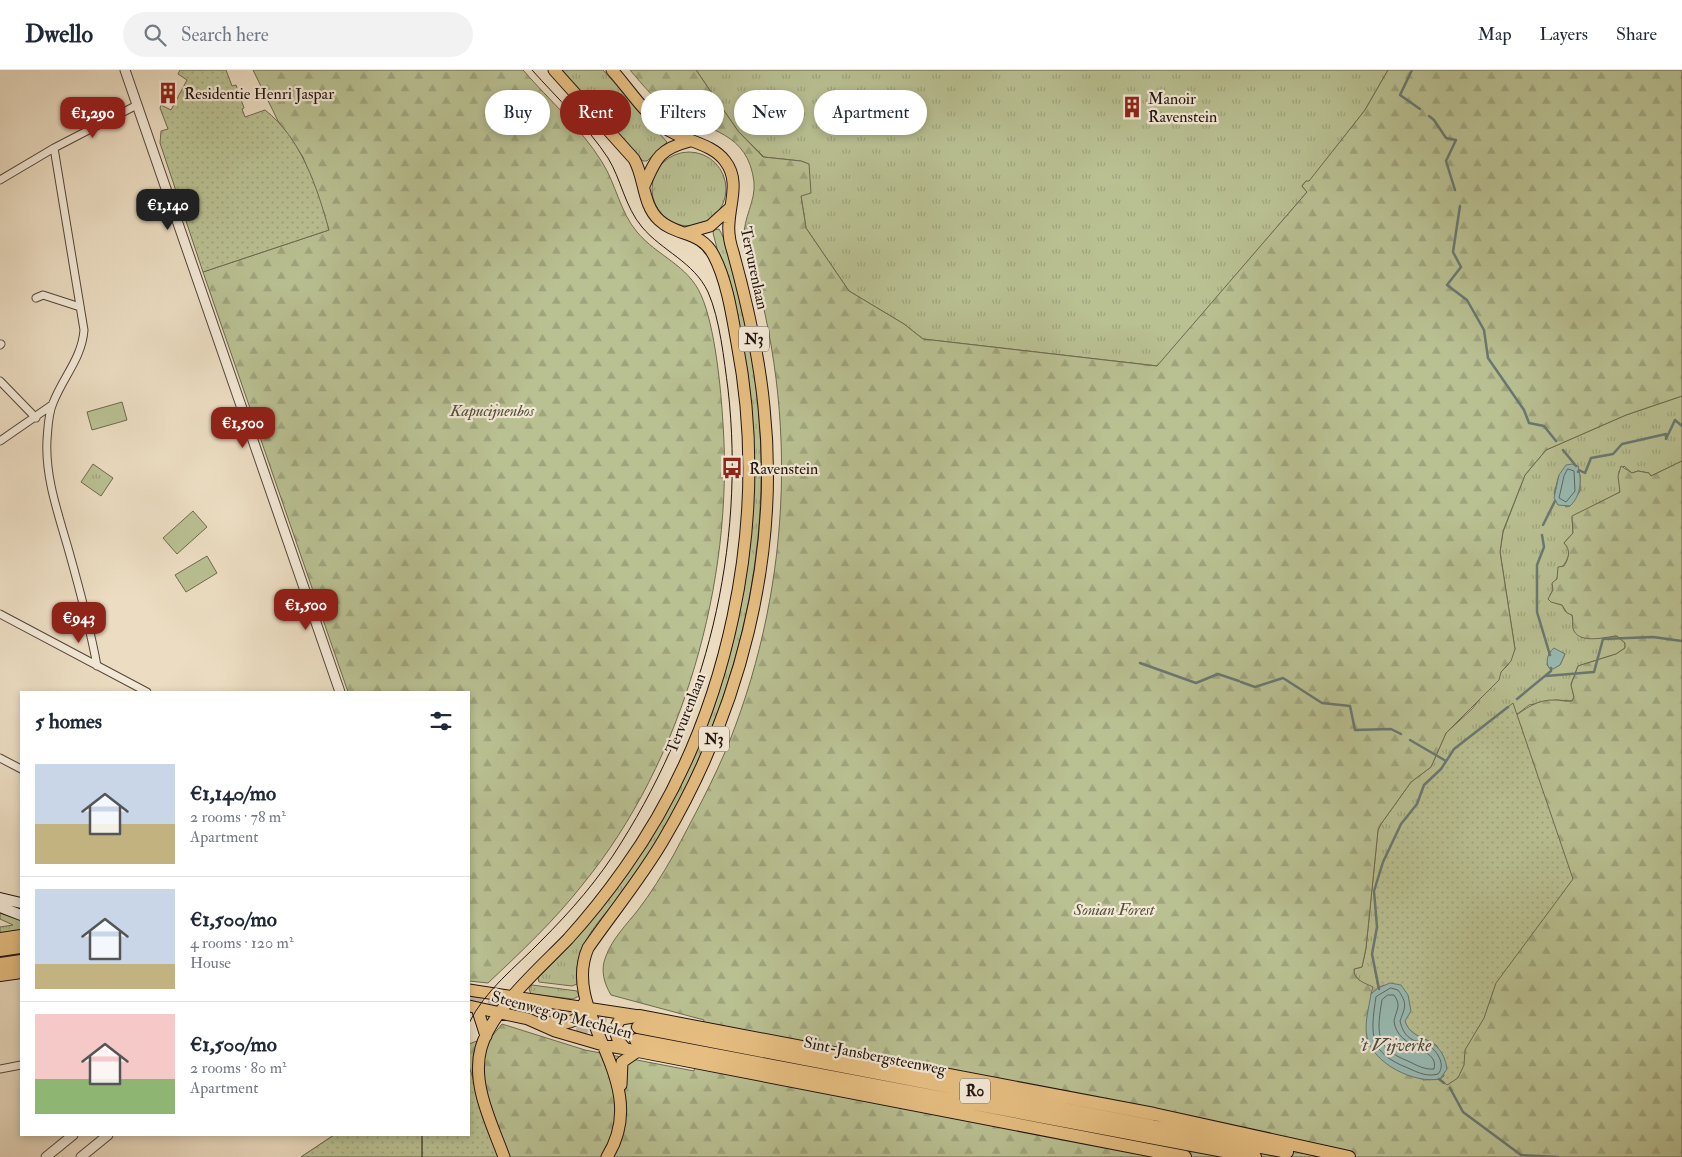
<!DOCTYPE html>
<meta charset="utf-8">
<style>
:root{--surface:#fff;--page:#f2f2f3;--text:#1f2937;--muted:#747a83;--line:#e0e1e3;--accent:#8f2418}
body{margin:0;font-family:"IM FELL Double Pica",serif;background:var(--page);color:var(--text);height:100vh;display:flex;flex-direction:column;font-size:19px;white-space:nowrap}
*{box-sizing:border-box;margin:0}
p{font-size:16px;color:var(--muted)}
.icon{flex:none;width:28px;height:28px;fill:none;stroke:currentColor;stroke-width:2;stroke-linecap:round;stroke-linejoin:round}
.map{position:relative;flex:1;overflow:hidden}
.details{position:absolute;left:20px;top:621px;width:450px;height:445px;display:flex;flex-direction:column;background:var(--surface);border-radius:0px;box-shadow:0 2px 8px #0003}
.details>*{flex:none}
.top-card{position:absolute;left:485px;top:20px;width:475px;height:45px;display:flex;gap:10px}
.price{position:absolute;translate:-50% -42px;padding:0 11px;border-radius:10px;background:var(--accent);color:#fff;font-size:16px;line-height:32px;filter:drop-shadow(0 1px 2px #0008)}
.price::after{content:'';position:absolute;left:50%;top:30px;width:15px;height:11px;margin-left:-8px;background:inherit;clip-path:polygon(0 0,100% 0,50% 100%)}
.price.active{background:#222;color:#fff}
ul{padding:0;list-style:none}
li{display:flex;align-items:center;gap:15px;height:125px;padding:0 15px}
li+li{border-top:1px solid var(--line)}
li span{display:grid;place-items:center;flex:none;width:140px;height:100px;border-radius:0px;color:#555}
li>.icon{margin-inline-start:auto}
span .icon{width:60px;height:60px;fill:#fffc;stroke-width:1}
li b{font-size:21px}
h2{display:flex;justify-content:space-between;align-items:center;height:60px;padding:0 15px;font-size:21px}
.chip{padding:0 18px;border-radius:22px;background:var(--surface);box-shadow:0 2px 8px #0003;font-size:18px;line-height:45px}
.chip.active{background:var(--accent);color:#fff}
header{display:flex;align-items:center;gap:30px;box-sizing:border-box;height:70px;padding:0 25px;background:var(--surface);border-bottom:1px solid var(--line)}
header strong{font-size:24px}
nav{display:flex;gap:28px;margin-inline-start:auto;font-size:18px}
.search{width:350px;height:45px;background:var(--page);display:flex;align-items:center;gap:12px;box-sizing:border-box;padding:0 18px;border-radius:28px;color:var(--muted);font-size:19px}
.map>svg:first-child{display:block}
.grass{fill:url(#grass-tufts);stroke:#6d6a50;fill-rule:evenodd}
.forest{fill:url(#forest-firs);stroke:#6d6a50}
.park{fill:url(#park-dots);stroke:#6d6a50}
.garden{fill:#b9c092;stroke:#6d6a50}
.water{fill:#99bbb4;stroke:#697872}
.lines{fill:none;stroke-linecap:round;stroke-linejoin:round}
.shore{stroke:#5d6861;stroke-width:1}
.stream{stroke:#697872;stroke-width:2.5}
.trunk-tunnel{stroke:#c3b59e;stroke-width:12;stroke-dasharray:12 6;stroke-linecap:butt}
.minor-casing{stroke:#54463b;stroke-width:9}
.tertiary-casing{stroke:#54463b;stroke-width:11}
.secondary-casing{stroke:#21140e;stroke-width:12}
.primary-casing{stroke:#21140e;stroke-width:13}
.trunk-casing{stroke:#21140e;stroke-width:14}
.minor{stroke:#f3e9d7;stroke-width:7}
.tertiary{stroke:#f3e9d7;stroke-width:9}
.secondary{stroke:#f3e9d7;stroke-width:10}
.primary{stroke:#e6be81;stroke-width:11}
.trunk{stroke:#e6be81;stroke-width:12}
.tram{stroke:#21140e;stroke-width:1}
.labels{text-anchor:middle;stroke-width:4.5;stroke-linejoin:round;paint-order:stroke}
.shield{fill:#f3e9d7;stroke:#60544a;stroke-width:1}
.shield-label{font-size:15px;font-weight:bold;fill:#21140e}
.poi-label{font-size:16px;fill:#21140e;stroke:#f3e9d7;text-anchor:start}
.street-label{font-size:16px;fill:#21140e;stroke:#f3e9d7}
.park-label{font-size:16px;font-style:italic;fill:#56503c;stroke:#f3e9d7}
.water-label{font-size:18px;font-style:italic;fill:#4b4e48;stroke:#f3e9d7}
</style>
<header>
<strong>Dwello</strong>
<div class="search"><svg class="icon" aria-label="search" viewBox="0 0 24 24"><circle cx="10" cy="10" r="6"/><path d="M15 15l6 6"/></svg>Search here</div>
<nav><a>Map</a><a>Layers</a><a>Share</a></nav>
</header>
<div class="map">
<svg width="1682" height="1087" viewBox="0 0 1682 1087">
<defs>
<pattern id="grass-tufts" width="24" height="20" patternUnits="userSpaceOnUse" patternTransform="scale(1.25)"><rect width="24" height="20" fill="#b9c092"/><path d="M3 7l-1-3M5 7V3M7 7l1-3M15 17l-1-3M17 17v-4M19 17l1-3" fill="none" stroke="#9fa47d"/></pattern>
<pattern id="forest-firs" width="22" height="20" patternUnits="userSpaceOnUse" patternTransform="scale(1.25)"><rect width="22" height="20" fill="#b9c092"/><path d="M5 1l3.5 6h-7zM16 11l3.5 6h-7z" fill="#9fa47d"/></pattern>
<pattern id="park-dots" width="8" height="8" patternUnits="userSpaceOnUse" patternTransform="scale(1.25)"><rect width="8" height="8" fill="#b9c092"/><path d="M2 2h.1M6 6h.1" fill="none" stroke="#9fa47d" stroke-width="1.8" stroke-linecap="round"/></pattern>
</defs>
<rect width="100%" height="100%" fill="#ecddc2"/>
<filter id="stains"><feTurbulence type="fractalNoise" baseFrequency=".004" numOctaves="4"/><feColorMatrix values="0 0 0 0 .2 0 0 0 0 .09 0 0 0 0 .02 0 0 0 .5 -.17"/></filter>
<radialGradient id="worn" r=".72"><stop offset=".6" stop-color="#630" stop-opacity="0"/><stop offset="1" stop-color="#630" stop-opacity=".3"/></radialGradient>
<path class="grass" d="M560 0H603L667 72 647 91H643Z
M696 0H1388L1365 40 1309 112 1306 111 1302 116 1307 122 1158 296 923 269 904 254 849 221 806 158 801 126 809 94 801 91 764 87 738 61Z
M652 119a37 37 0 1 1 74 0a37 37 0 1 1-74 0Z
M719 159C733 183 740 228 746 256 783 434 751 604 662 762 649 785 633 808 617 829 596 855 573 878 577 914L572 916 539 912 538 908 570 875 626 804 723 604 735 562 750 475 754 412 753 360 740 266 713 163 714 160Z
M1682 326V391L1651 406 1649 403 1638 401 1632 403 1624 396 1619 401 1620 422 1572 447 1573 463 1564 473C1574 483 1566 491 1561 499 1557 505 1558 510 1552 514L1553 520 1550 525 1555 533 1562 535 1565 541 1572 545 1573 551 1602 568 1617 566 1625 573V578L1616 584 1578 596 1571 614 1574 627 1572 631 1556 630 1529 635 1511 649 1378 918 1371 924 1354 904V899L1362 897 1366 878 1378 760 1381 754 1411 712 1431 697 1446 663 1472 639 1501 602 1508 595 1515 579 1500 482 1503 462 1525 405 1546 380 1626 345ZM1559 405H1580V421L1570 436 1566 437 1554 424ZM1553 579 1565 584 1560 595 1551 599 1547 595 1549 583Z
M93 394 113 408 101 426 81 412Z
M0 842 21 850V862L0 864V857L13 855 0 849Z
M532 915 577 921 579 926 573 929 531 924 529 919Z"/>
<path class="forest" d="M253 0H523C549 30 581 58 602 92 616 114 620 142 637 162 657 186 688 195 701 225 715 256 721 319 723 354 734 510 683 692 583 814 555 850 521 882 488 913L469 911V622H348L203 202 329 160 303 87 278 51Z
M630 0H696L738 61 763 87 801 91 809 94 811 123 801 126 806 158 849 221 904 254 923 269 1157 296 1307 122 1302 116 1306 111H1309L1365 40 1388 0H1682V326L1626 345 1546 380 1525 405 1503 461 1500 482 1515 579 1511 591 1501 602 1499 610 1446 663 1431 697 1411 712 1381 754 1378 760 1366 878 1362 897 1354 899C1353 910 1365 913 1373 917L1371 924 1423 1010 1440 1009 1511 649C1525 639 1537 629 1556 630 1561 630 1566 632 1572 631L1574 627 1571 615 1578 596 1616 584 1625 578V573L1617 566C1605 567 1581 574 1574 561 1571 555 1574 551 1572 545L1567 543 1562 535 1551 532 1548 529 1553 520 1552 513 1557 509 1558 497 1564 496C1569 488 1571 480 1564 473L1573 463 1572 446 1620 422 1618 406 1621 396 1632 403 1638 401 1649 403 1651 406 1682 391V1087H301L334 1065H469V974L493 965 502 954 585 980 694 1001 704 950 611 925C604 913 600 900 606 886 612 869 627 854 638 840 651 823 662 805 673 786 693 748 714 710 730 670 793 510 799 331 744 168 743 148 756 131 754 112 748 62 709 61 674 42 656 32 643 15 630 0Z"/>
<path class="park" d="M180 0H226L232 16 236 15 244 38 242 39 245 47 265 40C301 68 317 117 329 160L203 202 160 73 161 61 168 59 160 38 161 35 171 40 187 10 178 4Z
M1513 633 1573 809 1496 913 1484 948 1465 980 1464 995 1458 1008 1447 1015 1440 1009 1444 1006 1437 976C1429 969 1419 969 1413 963 1402 954 1391 928 1384 915L1378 918 1372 884 1377 857 1374 821 1383 792 1401 754 1417 734 1424 715 1441 699 1454 679Z
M469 996 498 1087H301L334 1065H469Z"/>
<path class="garden" d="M122 332 127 350 92 360 87 342Z
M193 441 207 457 177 484 163 468Z
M207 486 217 503 186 522 175 505Z"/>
<path class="water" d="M1572 394 1578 396C1582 410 1581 426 1570 436L1558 435 1554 428 1559 405 1566 395Z
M1554 578 1565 584 1560 595 1553 599 1549 598C1545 591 1548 583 1554 578Z
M1390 913 1401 915 1408 925 1411 941 1405 951C1412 974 1442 963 1447 999L1440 1009C1415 1014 1373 994 1367 967 1364 954 1369 937 1371 924L1378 918Z"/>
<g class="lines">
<path class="shore" d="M1568 399 1574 401 1575 421 1566 432 1559 428 1564 406Z
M1391 918 1398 920C1408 934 1405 937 1400 951 1402 959 1405 966 1413 970 1417 972 1416 970 1421 971 1433 975 1448 993 1438 1004 1427 1007 1419 1003 1408 998 1369 983 1370 965 1376 927Z
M1388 925H1394C1402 936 1396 940 1394 951 1397 980 1440 977 1434 999 1425 1000 1416 995 1408 991 1374 978 1377 961 1382 930Z"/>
<path class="stream" d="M1412 0 1400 25 1420 39
M1429 46 1434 50 1446 68 1456 70 1446 91 1455 120
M1460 136 1453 182 1461 197 1447 215 1467 230 1484 260 1488 288 1524 340 1529 353 1544 356 1556 371
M1563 380 1576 396
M1578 402 1579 400 1585 403 1591 388 1613 384 1622 374 1666 364V369L1675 350 1682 356
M1543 455 1555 431
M1542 465 1544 477 1537 495V542L1550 585
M1140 593 1196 613 1218 604 1239 611
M1546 606 1594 602 1603 569 1653 567 1682 571
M1241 612 1255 617 1283 608 1322 633 1350 636 1355 660 1391 659 1401 664
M1517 629 1551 601V598
M1410 670 1446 691
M1379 919 1372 884 1377 857 1374 821 1383 792 1401 754 1417 734 1424 715 1441 699 1454 679 1508 637
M1439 1009 1444 1013
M1450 1018 1463 1042 1521 1085 1558 1087"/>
<path class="trunk-tunnel" d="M471 925 638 957
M559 953 636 970"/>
<g class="minor-casing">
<path id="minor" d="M54 78 84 260C82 288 63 307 53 333 48 344 48 358 47 370 45 407 58 443 68 478 79 517 90 556 97 596
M0 110 54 78 137 35
M36 228 43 225 80 237
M0 275 1 274
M0 311 36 348
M0 371 52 335
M0 544 147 622
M0 688 21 699
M0 999 21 995"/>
</g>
<g class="tertiary-casing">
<path id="tertiary" d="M125 0 340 622
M46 1087 73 1065
M81 1087 108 1065"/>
</g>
<g class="secondary-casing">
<path id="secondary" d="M0 828 21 833
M0 837 21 845"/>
</g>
<g class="primary-casing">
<path id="primary" d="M644 116C656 88 659 79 690 71
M685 163 710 156 731 137
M469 920 639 946
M469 936 528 949 555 961 603 975 638 981
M477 938 486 966
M545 952C561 955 583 955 584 933
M626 979C617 971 611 959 621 949L633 947
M621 1015 622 992 638 981
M504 1087C492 1054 471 1014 481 978 492 939 540 898 568 869 588 847 607 823 624 799 730 651 771 450 737 273 732 245 727 211 714 186 701 160 677 167 659 150 642 134 645 108 634 89L554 0
M607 1087C655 1010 559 945 588 878 613 842 642 807 664 769 740 640 780 487 764 337 759 284 747 233 733 182 730 173 728 163 729 153 730 132 740 110 725 91 712 73 683 71 665 58 644 43 629 19 612 0"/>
</g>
<g class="trunk-casing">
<path id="trunk" d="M0 869 21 866
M0 880 20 877
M0 894 21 891
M0 905 21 902
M639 946 1154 1044 1349 1087
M638 957 1287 1082
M636 970 1255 1087
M638 981 1185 1087"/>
</g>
<use href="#minor" class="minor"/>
<use href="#tertiary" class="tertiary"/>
<use href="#secondary" class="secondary"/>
<use href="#primary" class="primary"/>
<use href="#trunk" class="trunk"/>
<path class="tram" d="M469 953C485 920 516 897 541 871 571 841 599 809 621 773 706 638 746 478 728 319 724 290 720 249 708 222 694 192 662 181 642 157 625 137 621 109 608 88 587 56 557 28 532 0
M422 1065V1087"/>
</g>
<defs>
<g id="building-bare" transform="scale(1.725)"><path d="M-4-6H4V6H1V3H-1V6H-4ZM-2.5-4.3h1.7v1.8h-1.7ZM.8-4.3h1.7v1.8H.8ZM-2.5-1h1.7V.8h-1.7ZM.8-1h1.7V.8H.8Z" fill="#8f2418" stroke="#f3e9d7" stroke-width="2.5" paint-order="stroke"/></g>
<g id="bus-bare" transform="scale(1.725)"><path d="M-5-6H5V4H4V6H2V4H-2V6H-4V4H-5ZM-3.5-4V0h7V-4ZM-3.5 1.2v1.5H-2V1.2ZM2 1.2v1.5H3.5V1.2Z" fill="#8f2418" stroke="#f3e9d7" stroke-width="2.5" paint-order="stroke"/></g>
</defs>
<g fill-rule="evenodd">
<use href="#building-bare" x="168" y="23"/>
<use href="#building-bare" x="1132" y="37"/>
<use href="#bus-bare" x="732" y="398"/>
</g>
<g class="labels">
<g class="shield">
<rect x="739" y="256.5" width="30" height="25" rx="4"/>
<rect x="699" y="656.5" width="30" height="25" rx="4"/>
<rect x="960" y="1008.5" width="30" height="25" rx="4"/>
</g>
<g class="shield-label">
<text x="754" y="274">N3</text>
<text x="714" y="674">N3</text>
<text x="975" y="1026">R0</text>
</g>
<g class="poi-label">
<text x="184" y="29">Residentie Henri Jaspar</text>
<text x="1148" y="34">Manoir<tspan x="1148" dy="18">Ravenstein</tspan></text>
<text x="749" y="404">Ravenstein</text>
</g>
<g class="street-label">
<text transform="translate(755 198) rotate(78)" y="6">Tervurenlaan</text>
<text transform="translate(685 643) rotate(-69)" y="6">Tervurenlaan</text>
<text transform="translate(562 944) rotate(15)" y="6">Steenweg op Mechelen</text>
<text transform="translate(875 985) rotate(11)" y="6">Sint-Jansbergsteenweg</text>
</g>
<g class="park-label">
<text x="492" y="346">Kapucijnenbos</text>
<text x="1114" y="845">Sonian Forest</text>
</g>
<g class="water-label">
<text x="1395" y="981">'t Vijverke</text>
</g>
</g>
<rect width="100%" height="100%" filter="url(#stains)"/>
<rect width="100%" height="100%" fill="url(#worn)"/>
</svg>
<b class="price" style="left:93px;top:69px">€1,290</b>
<b class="price active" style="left:168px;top:161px">€1,140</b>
<b class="price" style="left:243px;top:379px">€1,500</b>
<b class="price" style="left:306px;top:561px">€1,500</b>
<b class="price" style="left:79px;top:574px">€943</b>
<div class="top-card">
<a class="chip">Buy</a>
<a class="chip active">Rent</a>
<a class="chip">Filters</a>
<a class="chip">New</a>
<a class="chip">Apartment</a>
</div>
<section class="details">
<h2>5 homes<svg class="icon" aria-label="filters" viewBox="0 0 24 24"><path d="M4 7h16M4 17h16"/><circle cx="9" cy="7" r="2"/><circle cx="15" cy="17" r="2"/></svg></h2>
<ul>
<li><span style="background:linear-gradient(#c9d6e8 60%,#c2b280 0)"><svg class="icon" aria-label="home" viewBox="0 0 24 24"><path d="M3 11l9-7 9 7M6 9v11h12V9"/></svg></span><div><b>€1,140/mo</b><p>2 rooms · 78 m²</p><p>Apartment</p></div></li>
<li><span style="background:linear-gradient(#c9d6e8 75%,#c2b280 0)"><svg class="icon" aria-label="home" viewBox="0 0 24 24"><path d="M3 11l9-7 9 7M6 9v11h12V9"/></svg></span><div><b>€1,500/mo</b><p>4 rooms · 120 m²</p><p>House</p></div></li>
<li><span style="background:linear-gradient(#f6c9c9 65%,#8fb573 0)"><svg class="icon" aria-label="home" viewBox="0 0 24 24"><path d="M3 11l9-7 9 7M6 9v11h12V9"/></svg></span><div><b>€1,500/mo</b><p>2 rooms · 80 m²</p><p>Apartment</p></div></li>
</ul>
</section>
</div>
